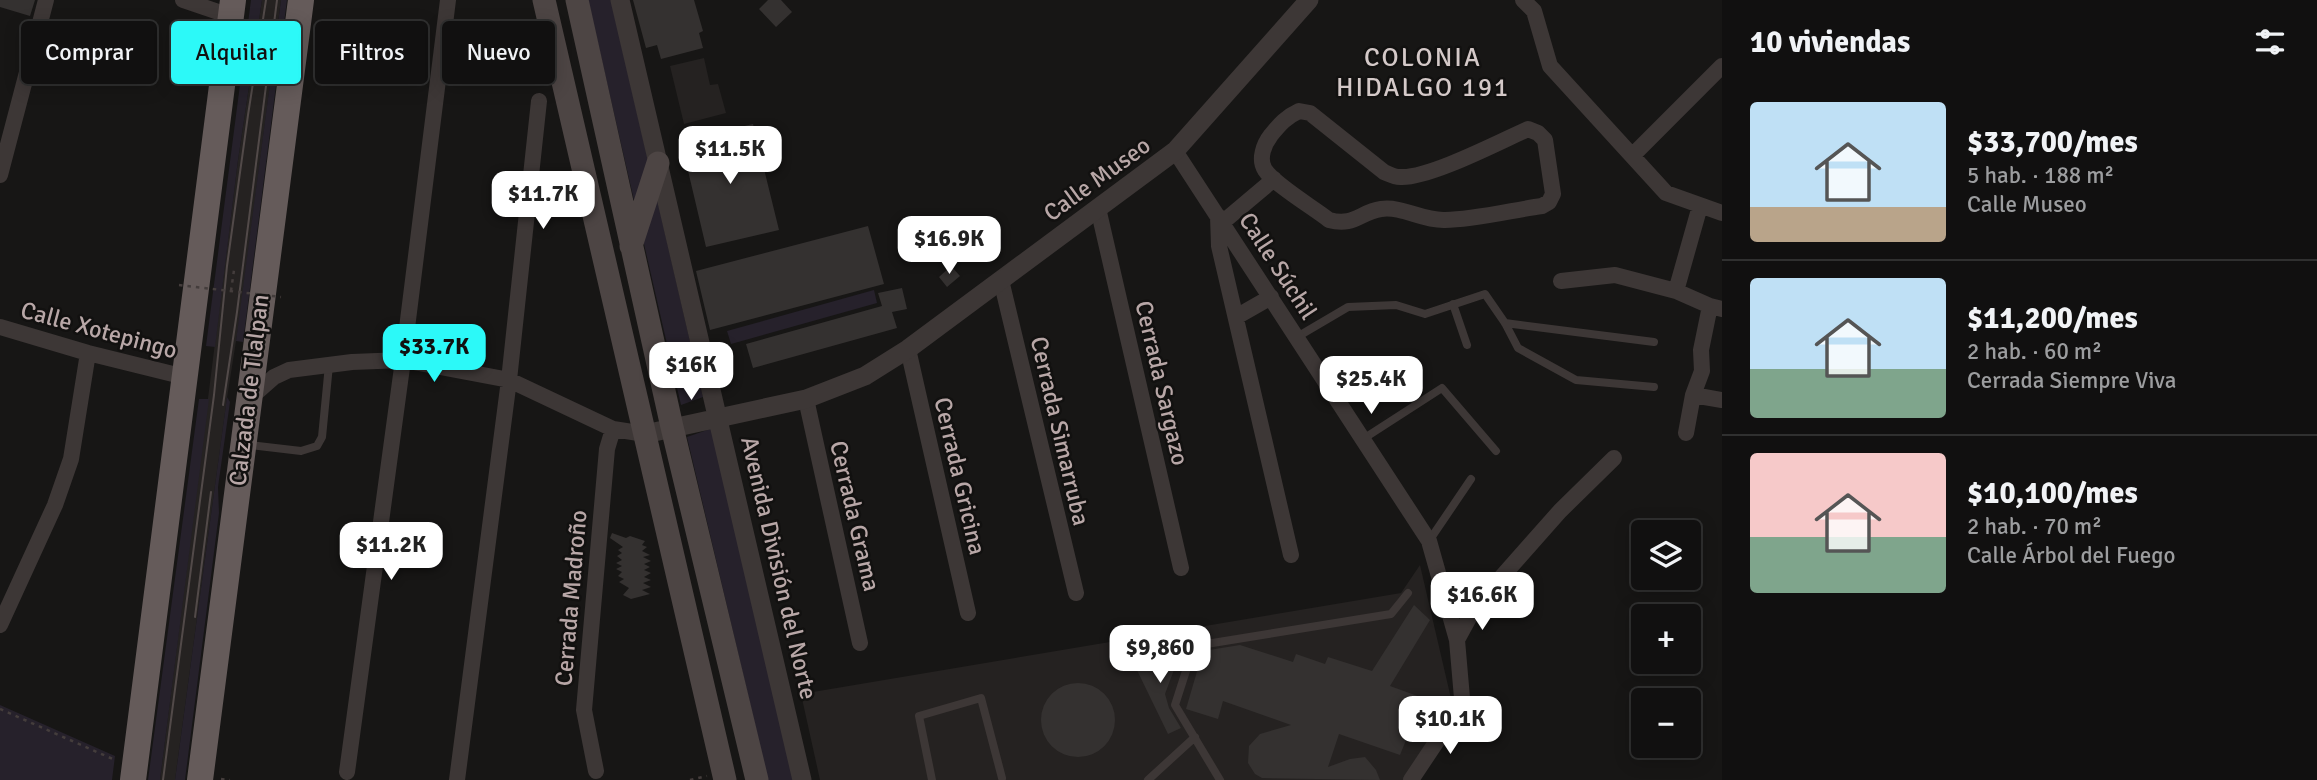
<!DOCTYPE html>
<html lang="es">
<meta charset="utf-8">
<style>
:root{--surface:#111010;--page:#1a1919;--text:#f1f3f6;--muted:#9c9d9f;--line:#303030;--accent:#2cf9f8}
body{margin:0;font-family:Signika,sans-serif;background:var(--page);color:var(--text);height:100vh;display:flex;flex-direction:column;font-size:26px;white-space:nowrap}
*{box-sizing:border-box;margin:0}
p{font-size:23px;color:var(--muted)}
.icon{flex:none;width:38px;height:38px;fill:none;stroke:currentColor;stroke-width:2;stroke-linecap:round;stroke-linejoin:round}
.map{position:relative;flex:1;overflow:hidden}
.panel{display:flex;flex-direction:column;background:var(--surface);width:595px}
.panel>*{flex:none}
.hud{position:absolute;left:21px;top:21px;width:665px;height:63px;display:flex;gap:14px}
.fabs{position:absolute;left:1631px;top:520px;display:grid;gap:14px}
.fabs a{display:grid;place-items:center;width:70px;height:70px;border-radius:7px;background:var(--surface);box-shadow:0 4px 18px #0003,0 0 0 2px var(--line);font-size:35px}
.price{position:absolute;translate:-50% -60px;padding:0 16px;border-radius:14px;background:#fff;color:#222;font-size:23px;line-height:46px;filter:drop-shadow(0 2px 4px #0008)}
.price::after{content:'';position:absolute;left:50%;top:42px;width:21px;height:16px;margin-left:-10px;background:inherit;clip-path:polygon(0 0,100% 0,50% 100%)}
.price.current{background:var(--accent);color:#111}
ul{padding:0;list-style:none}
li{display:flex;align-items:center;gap:21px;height:175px;padding:0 28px}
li+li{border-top:2px solid var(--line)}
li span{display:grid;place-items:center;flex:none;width:196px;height:140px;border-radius:7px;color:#555}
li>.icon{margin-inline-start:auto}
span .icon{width:84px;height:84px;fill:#fffc;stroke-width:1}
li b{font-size:30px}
h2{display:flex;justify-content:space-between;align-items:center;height:84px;padding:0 28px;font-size:30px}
.pill{padding:0 24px;border-radius:7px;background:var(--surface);box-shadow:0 4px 18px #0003,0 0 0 2px var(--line);font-size:24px;line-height:63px}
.pill.current{background:var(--accent);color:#111}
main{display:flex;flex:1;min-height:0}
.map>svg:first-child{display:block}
.built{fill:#252221}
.green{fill:#26212b}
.building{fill:#343130}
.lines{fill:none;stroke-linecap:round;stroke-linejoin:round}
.path{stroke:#443d3c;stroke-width:2.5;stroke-dasharray:3.5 5;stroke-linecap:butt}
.service{stroke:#3d3736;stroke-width:8}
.minor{stroke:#3d3736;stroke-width:16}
.tertiary{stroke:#3d3736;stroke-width:19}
.secondary{stroke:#4d4544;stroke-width:23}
.trunk{stroke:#655b5a;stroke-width:26}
.tram{stroke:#524a49;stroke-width:2}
.path-bridge{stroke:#443d3c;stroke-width:2.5;stroke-dasharray:3.5 5;stroke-linecap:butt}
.labels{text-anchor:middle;stroke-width:5;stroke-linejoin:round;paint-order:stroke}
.street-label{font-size:24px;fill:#b8a7a7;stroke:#121110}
.neighbourhood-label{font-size:26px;letter-spacing:2px;fill:#d4c9c8;stroke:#121110}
</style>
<main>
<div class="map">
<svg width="1722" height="780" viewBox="0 0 1722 780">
<rect width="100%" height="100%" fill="#171615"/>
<path class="built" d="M262 0H281L240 316 227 398 175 780H160L238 160Z
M704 58 710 85 718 84 726 113 684 124 670 66Z
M1420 565 1453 707 1403 780H820L801 694 1401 593Z"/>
<path class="green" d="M251 0H262L238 160 215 347 206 346Z
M281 0H287L243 342 236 341Z
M588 0H611L703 397 681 405Z
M874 290 877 303 731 344 727 331Z
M227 397 230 402 218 487 219 513 185 780H175Z
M199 399H209L160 780H148Z
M713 428 794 780H768L687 437Z
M0 705 115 756 112 780H0Z"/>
<path class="building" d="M0 0H35L30 16 0 7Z
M633 0H694L703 31 699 33 703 48 661 59 657 45 646 48Z
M768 0H781L792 12 776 27 759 9Z
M753 124 779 230 706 247 681 141Z
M868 226 884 284 710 330 696 271Z
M951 266 960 276 947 287 939 277Z
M902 288 907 309 892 312 897 328 753 368 746 344 882 306 878 293Z
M612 533 626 538 630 536 645 541 642 545 647 547 642 551 650 555 643 557 651 561 644 564 650 567 644 570 651 573 644 577 651 580 643 583 651 587 642 590 650 594 631 599 623 595 629 588 619 582 624 579 618 576 622 572 616 569 622 566 616 563 622 560 617 556 622 553 618 550 623 547 610 538Z
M1414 605 1430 620 1390 686 1423 698 1400 755 1339 734 1328 767 1350 759 1365 757 1376 770 1380 780 1262 778 1255 774 1248 763 1249 746 1260 734 1291 725 1223 701 1218 719 1186 709 1203 651 1240 645 1293 662 1296 654 1325 664 1328 657 1372 671Z
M1181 651 1165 694 1169 708 1181 728 1168 734 1133 662Z
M1041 720a37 37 0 1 1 74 0a37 37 0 1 1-74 0Z"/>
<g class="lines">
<path class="path" d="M231 291 234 270
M0 709 115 760
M221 779 230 780
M690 780 707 776"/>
<path class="service" d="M1453 304 1467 345
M1505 323 1654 342
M1297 337 1348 307 1396 305 1425 314 1485 294 1505 323 1518 348 1576 380 1654 387
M1363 439 1442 388 1496 451
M249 445 301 451 317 446 322 437 329 365
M1429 541 1471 479
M932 780 919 716 981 698 1002 778
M1148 780 1195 737
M1220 780 1175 705 1194 646 1391 614 1408 593"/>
<path class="minor" d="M183 0 230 16
M1523 0 1534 11 1550 66 1666 193 1722 213
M1299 111 1310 113 1384 172C1389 174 1394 177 1400 177 1428 179 1499 142 1528 129L1538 133 1545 140 1553 194 1549 202 1542 206C1513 210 1474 220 1445 220 1422 221 1403 206 1381 209 1360 212 1354 227 1329 220 1314 208 1275 185 1265 170 1258 159 1264 144 1271 135 1280 124 1286 117 1299 111Z
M1175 151 1429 541 1457 640 1462 698 1457 711 1411 780
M1633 155 1722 66
M0 175 46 0
M1098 208 1181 568
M1218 216 1219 246 1291 555
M1223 222 1274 179
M1001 280 1076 593
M1561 281 1615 275 1676 291 1710 306 1722 309
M1676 291 1700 206
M1236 317 1271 297
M0 327 88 353 185 377
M908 349 968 613
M1693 395 1722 400
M249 399 274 377 289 370 352 362 403 360 509 380 613 429 645 434
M806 399 860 643
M1686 433 1693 395 1702 371 1701 350 1710 306
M0 625 55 505 71 459 88 353
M1457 640 1475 607 1560 511 1614 458
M596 771 584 710 607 449 613 429
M347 772 403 360 448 0
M457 780 509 380 539 101"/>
<path class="tertiary" d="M620 0 802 780
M645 434 806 399 865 376 908 349 1175 151 1309 0"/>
<path class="secondary" d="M544 0 725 780
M577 0 672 427 757 780
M631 246 658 163"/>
<path class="trunk" d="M133 780 233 0
M200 780 301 0"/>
<path class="tram" d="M223 405 237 312 277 0
M195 617 211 492
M163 780 214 395 227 266 248 115 266 0"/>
<path class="path-bridge" d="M179 285 281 297"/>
</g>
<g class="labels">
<g class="street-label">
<text transform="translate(1097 179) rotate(-36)" y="8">Calle Museo</text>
<text transform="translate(1278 266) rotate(57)" y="8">Calle Súchil</text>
<text transform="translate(99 330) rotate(15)" y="8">Calle Xotepingo</text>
<text transform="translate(1162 383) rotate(77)" y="8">Cerrada Sargazo</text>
<text transform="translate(249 390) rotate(-83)" y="8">Calzada de Tlalpan</text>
<text transform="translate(1060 431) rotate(77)" y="8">Cerrada Simarruba</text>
<text transform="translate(960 476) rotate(77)" y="8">Cerrada Gricina</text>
<text transform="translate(855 516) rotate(77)" y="8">Cerrada Grama</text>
<text transform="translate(779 568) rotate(77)" y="8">Avenida División del Norte</text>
<text transform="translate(571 598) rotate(-85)" y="8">Cerrada Madroño</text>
</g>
<g class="neighbourhood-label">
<text x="1423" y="66">COLONIA<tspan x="1423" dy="30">HIDALGO 191</tspan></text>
</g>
</g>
</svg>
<div class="fabs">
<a><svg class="icon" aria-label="layers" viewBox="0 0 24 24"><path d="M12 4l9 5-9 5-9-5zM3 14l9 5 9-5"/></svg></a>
<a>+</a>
<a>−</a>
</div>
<b class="price" style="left:730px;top:186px">$11.5K</b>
<b class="price" style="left:543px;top:231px">$11.7K</b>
<b class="price" style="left:949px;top:276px">$16.9K</b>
<b class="price current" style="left:434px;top:384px">$33.7K</b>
<b class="price" style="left:691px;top:402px">$16K</b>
<b class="price" style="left:1371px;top:416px">$25.4K</b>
<b class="price" style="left:391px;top:582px">$11.2K</b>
<b class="price" style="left:1482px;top:632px">$16.6K</b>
<b class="price" style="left:1160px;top:685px">$9,860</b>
<b class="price" style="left:1450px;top:756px">$10.1K</b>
<div class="hud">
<a class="pill">Comprar</a>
<a class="pill current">Alquilar</a>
<a class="pill">Filtros</a>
<a class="pill">Nuevo</a>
</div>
</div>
<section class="panel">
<h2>10 viviendas<svg class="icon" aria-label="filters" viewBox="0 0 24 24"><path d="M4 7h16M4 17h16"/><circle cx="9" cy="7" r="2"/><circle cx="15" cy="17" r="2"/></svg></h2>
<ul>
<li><span style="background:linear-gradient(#bfe0f5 75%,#b9a48a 0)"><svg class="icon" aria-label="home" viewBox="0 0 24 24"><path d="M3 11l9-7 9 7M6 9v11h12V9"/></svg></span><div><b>$33,700/mes</b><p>5 hab. · 188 m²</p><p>Calle Museo</p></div></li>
<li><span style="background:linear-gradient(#bfe0f5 65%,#7fa58c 0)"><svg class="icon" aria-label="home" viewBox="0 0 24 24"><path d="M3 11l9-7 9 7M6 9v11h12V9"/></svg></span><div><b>$11,200/mes</b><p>2 hab. · 60 m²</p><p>Cerrada Siempre Viva</p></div></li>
<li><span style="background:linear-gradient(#f6c9c9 60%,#7fa58c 0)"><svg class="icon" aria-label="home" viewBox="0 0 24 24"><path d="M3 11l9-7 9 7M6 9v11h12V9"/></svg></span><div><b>$10,100/mes</b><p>2 hab. · 70 m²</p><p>Calle Árbol del Fuego</p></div></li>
</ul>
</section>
</main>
